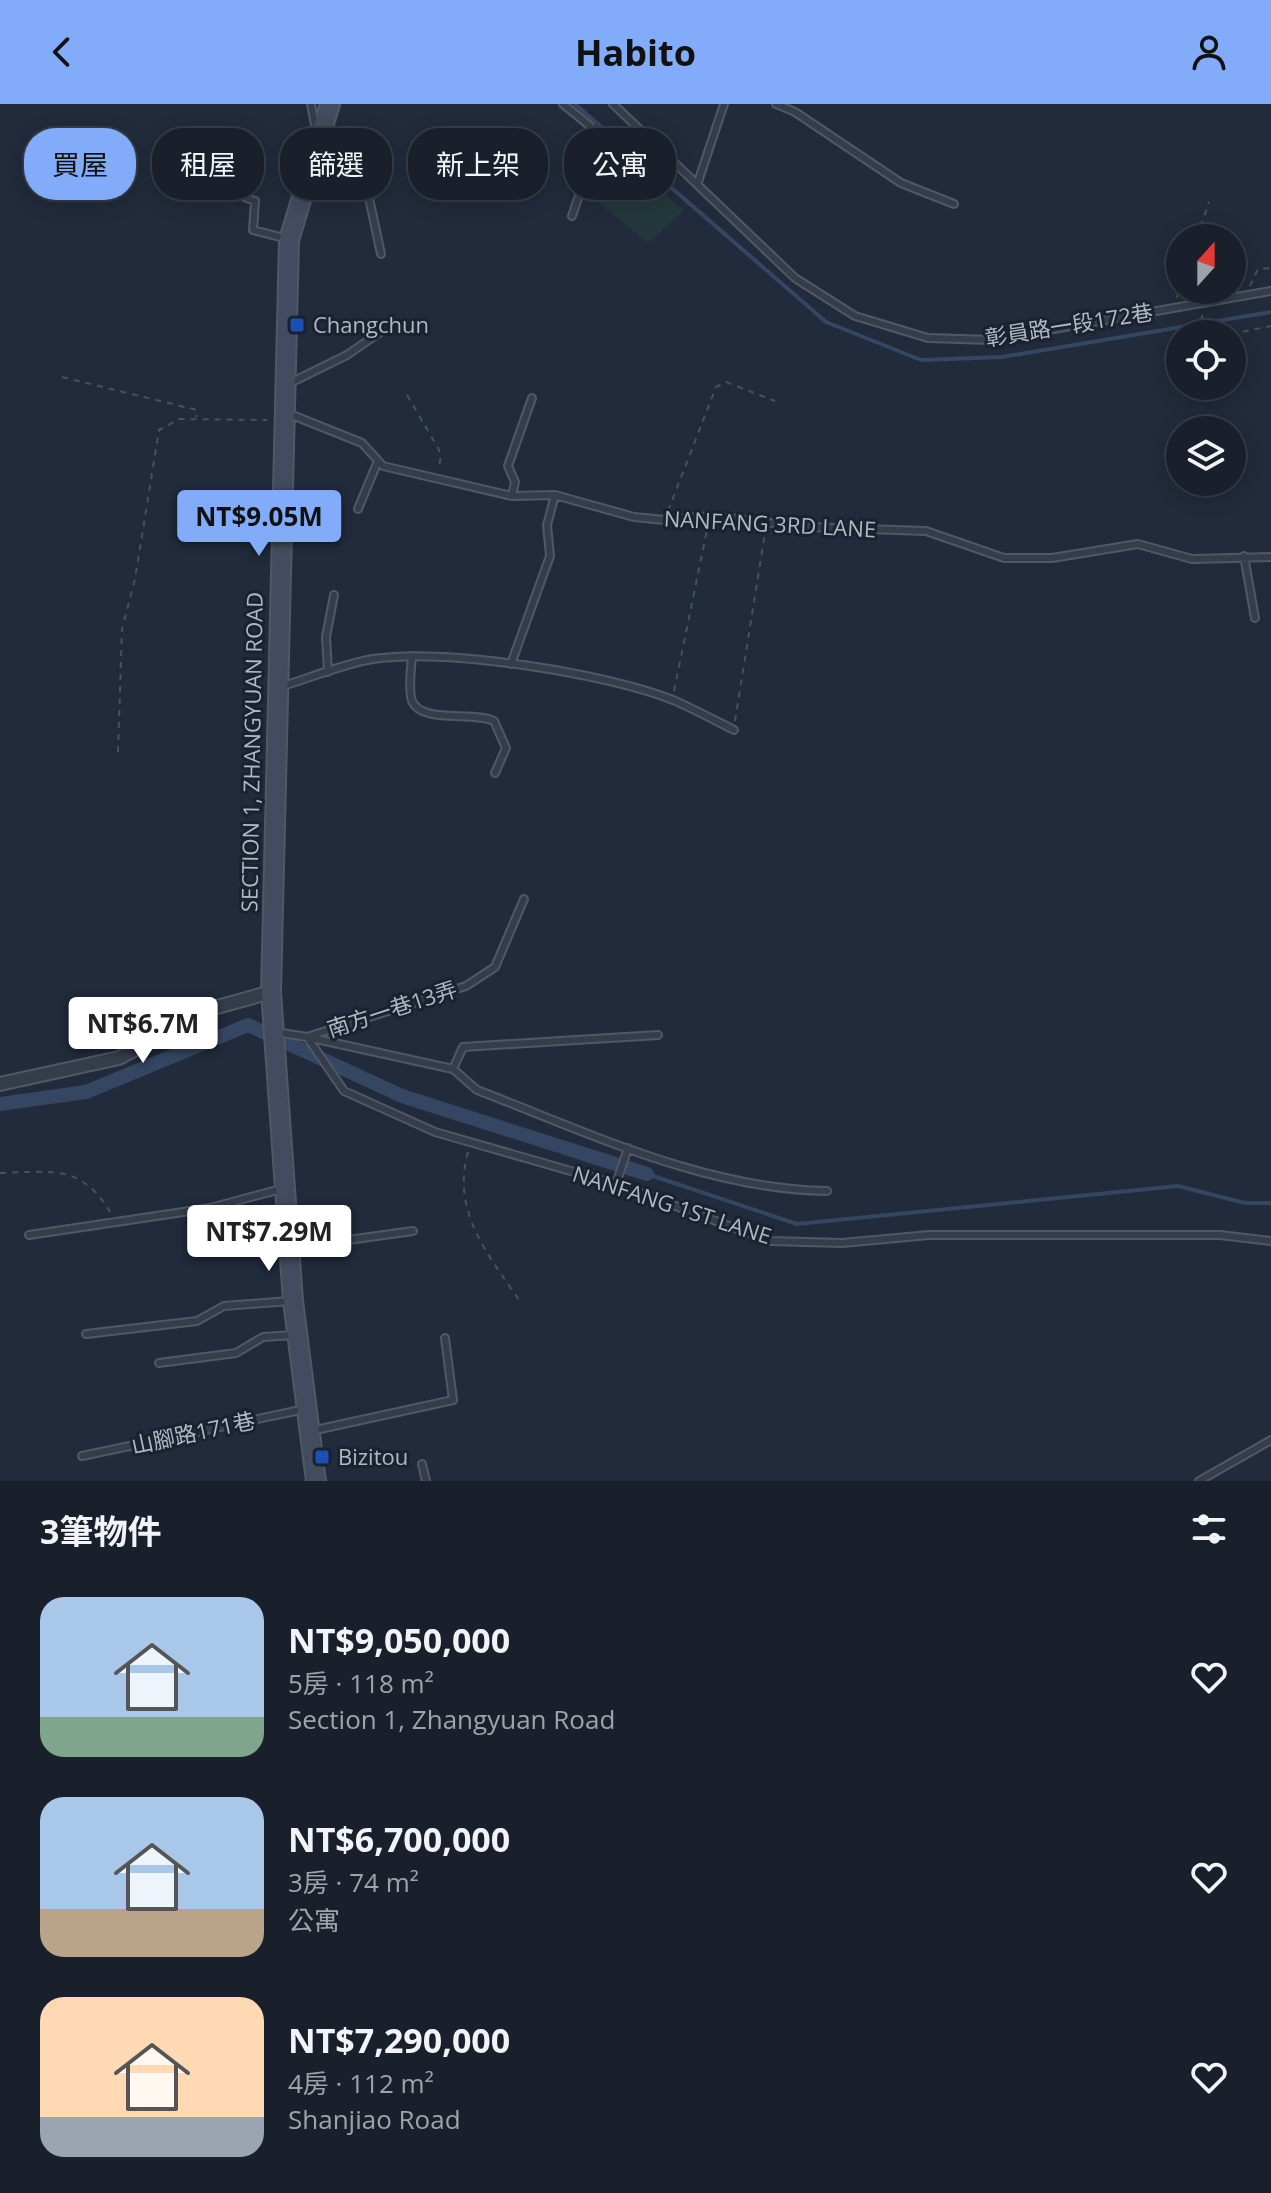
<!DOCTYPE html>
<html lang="zh-TW">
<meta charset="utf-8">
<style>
:root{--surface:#19202c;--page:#262d38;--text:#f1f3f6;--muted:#9fa3a9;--line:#373e48;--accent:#82abfa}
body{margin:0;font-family:"Open Sans","Noto Sans TC",sans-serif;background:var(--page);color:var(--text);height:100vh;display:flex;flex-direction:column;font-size:30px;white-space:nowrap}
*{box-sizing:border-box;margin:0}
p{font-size:26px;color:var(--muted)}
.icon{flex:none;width:44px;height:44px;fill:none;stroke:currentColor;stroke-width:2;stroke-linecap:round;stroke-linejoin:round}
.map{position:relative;height:1377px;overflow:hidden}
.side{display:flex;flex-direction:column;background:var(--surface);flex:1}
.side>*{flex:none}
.top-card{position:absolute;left:24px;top:24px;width:800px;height:72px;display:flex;gap:16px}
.needle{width:52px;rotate:21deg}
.fabs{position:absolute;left:1166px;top:120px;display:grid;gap:16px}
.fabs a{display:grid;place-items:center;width:80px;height:80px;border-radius:50%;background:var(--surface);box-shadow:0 4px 20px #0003,0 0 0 2px var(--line);font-size:40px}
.price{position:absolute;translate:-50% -68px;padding:0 18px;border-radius:8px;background:#fff;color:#222;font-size:26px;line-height:52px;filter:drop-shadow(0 2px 4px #0008)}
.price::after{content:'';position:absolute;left:50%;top:48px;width:24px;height:18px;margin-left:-12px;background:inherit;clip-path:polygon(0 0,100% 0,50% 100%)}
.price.on{background:var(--accent);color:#111}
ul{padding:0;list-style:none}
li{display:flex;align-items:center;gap:24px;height:200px;padding:0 40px}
li span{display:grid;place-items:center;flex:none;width:224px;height:160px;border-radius:24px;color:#555}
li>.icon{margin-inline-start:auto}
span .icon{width:96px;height:96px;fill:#fffc;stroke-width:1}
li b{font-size:34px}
h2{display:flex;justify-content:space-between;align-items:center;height:96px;padding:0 40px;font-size:34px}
.pill{padding:0 28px;border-radius:32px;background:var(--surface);box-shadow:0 4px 20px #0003,0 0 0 2px var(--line);font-size:28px;line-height:72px}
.pill.on{background:var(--accent);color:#111}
header{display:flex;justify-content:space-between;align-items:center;height:104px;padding:0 40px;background:var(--accent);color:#111;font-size:36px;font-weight:700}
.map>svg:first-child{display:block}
.green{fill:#23383c}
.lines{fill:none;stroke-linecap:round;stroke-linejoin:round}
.stream{stroke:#354662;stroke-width:4}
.canal{stroke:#354662;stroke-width:14}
.service-casing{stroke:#505866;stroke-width:10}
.minor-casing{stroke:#505866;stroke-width:16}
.secondary-casing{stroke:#505866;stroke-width:22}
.path{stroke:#415559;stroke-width:2;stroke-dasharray:6 6;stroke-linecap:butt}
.service{stroke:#353d4b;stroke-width:6}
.minor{stroke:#353d4b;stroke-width:12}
.secondary{stroke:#434c5e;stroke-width:18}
.transit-dot{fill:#1a4fb4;stroke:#1a2230;stroke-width:3}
.labels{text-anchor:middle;stroke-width:6;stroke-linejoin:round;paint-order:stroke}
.poi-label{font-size:22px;fill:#b0b8c7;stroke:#1a2230;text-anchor:start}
.street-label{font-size:22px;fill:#b0b8c7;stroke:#1a2230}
</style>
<header><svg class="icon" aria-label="back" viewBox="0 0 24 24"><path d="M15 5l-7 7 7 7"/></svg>Habito<svg class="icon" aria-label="person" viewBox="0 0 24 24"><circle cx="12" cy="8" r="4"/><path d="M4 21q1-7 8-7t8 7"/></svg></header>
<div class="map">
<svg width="1271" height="1377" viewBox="0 0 1271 1377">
<rect width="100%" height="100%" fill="#212b3b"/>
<path class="green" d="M592 24 684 107 648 138 596 97Z"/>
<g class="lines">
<path class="stream" d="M575 0 826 218 921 256 1002 253 1271 208
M647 1070 797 1120 1178 1082 1245 1099H1271"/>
<path class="canal" d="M0 1000 86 988 248 921 402 992 647 1070"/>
<g class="service-casing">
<path id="service" d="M311 0 316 26
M563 0 590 22 593 50 572 112
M613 0 795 174 855 212 928 234 991 236 1271 187
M776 0 795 8 901 79 954 100
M309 75 369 94 381 150
M698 78 724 0
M201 93 239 91 255 97 253 126 288 135
M288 280 347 251 379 229
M287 309 362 339 383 362 512 392 555 391 634 413 665 416 710 412 807 423 926 427 1004 454H1052L1138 440 1192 455 1271 453
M512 392 515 378 508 362 532 294
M358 405 378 357
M1244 452 1255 514
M412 552C411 565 408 585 412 597 422 620 472 607 494 617L506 644 495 669
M511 560 550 452 547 421 555 391
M328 568 326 533 334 491
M280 583C310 574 342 560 373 555 446 544 605 569 673 596 694 605 714 616 734 626
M275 928 307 933 344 987 435 1028 616 1080 770 1137 842 1139 929 1131H1220L1271 1137
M307 933 453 965 477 986C590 1029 704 1085 827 1087
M307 933 466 882 495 863 524 795
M453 965 463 943 658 931
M616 1080 628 1044
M29 1131 210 1104 281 1085
M290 1144 413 1127
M86 1230 197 1217 224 1202 290 1197
M159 1259 236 1249 263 1233 294 1231
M311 1327 453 1296 445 1234
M82 1352 305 1305
M422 1360 426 1377
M1199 1377 1271 1336"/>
</g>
<g class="minor-casing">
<path id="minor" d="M0 980 119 954 210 905 271 888"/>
</g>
<g class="secondary-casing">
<path id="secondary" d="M316 1377 293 1197 271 888 289 136 330 0"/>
</g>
<path class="path" d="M1197 134 1209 98
M1250 182 1258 165 1271 164
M1177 194 1180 181
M1202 211 1203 230
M1231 230 1271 222
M62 273 197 306 196 313
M407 291 438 344 441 351 439 363
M668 407 716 283 726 278 775 297
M674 587 708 421
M735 617 765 429
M118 648 122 525 135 475 159 326 179 315 267 316
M468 1048C451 1109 489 1151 521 1199
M0 1069C49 1068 81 1059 110 1108"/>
<use href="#service" class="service"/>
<use href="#minor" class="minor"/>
<use href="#secondary" class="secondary"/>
</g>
<g class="transit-dot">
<rect x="289" y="213" width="16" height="16" rx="4"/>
<rect x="314" y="1345" width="16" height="16" rx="4"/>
</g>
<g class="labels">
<g class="poi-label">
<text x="313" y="229">Changchun</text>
<text x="338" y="1361">Bizitou</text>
</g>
<g class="street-label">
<text transform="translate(1069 221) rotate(-9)" y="8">彰員路一段172巷</text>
<text transform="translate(770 420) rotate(3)" y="8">NANFANG 3RD LANE</text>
<text transform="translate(252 648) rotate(-89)" y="8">SECTION 1, ZHANGYUAN ROAD</text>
<text transform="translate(392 905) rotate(-18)" y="8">南方一巷13弄</text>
<text transform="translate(672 1101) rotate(18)" y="8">NANFANG 1ST LANE</text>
<text transform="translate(193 1329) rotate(-12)" y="8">山腳路171巷</text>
</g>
</g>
</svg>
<div class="fabs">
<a><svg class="needle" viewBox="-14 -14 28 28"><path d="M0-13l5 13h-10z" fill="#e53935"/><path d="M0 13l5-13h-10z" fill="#9fa3a9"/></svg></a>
<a><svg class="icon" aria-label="locate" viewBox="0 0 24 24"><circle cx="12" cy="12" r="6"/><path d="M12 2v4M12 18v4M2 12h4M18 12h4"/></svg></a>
<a><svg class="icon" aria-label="layers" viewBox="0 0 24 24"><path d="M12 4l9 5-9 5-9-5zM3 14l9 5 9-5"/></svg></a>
</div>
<b class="price on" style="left:259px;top:454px">NT$9.05M</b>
<b class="price" style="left:143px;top:961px">NT$6.7M</b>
<b class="price" style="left:269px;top:1169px">NT$7.29M</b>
<div class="top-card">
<a class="pill on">買屋</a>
<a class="pill">租屋</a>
<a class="pill">篩選</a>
<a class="pill">新上架</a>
<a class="pill">公寓</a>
</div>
</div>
<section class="side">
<h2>3筆物件<svg class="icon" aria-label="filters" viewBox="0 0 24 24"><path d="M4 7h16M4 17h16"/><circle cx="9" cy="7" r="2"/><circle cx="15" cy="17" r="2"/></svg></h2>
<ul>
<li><span style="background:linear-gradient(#a9c7e8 75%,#7fa58c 0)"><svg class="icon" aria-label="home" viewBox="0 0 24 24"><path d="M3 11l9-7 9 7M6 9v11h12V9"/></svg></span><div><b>NT$9,050,000</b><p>5房 · 118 m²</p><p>Section 1, Zhangyuan Road</p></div><svg class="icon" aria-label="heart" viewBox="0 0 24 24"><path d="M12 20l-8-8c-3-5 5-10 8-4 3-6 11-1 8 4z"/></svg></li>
<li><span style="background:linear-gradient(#a9c7e8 70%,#b9a48a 0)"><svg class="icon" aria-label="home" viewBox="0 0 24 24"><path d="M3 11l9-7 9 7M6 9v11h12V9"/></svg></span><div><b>NT$6,700,000</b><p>3房 · 74 m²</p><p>公寓</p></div><svg class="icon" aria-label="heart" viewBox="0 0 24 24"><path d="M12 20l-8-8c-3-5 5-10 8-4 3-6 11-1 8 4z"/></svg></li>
<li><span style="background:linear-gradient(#ffd9b3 75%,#9aa5b1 0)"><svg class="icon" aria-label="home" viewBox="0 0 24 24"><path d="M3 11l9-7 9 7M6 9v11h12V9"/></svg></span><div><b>NT$7,290,000</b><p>4房 · 112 m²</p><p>Shanjiao Road</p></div><svg class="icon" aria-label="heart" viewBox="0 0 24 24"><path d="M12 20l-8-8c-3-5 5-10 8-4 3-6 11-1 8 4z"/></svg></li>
</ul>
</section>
